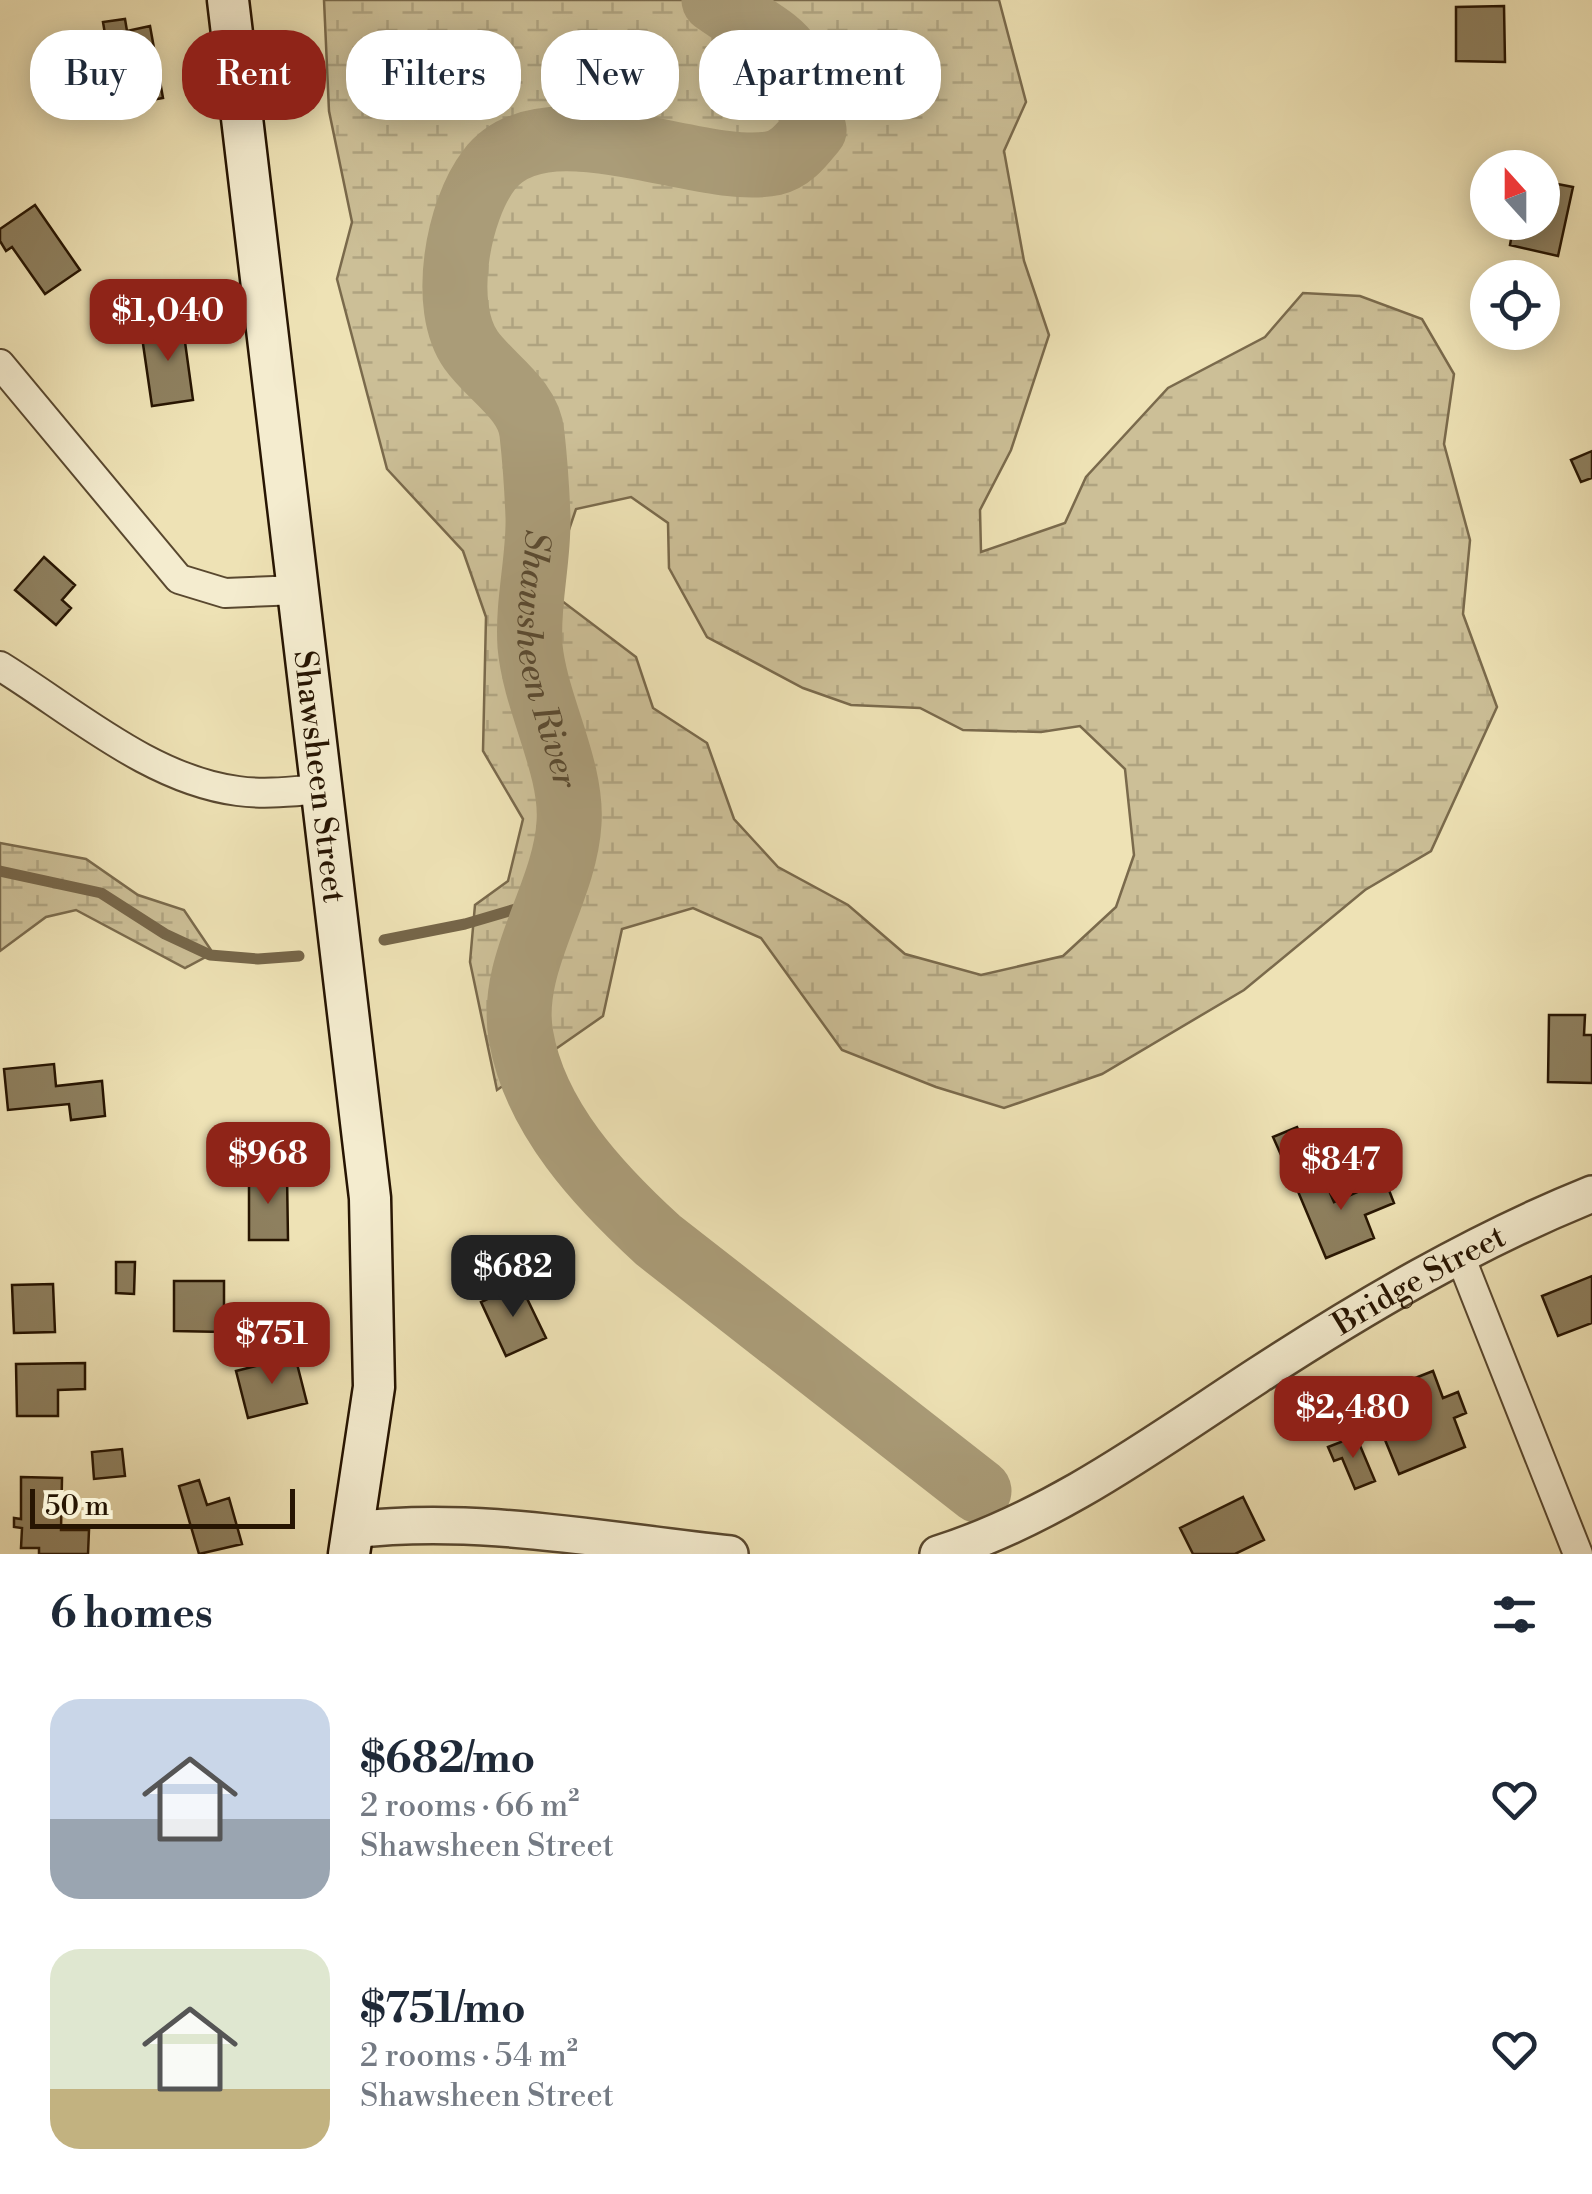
<!DOCTYPE html>
<meta charset="utf-8">
<style>
:root{--surface:#fff;--page:#f6f6f7;--text:#1f2937;--muted:#747a83;--accent:#8f2418}
body{margin:0;font-family:"Libre Bodoni",serif;background:var(--page);color:var(--text);height:100vh;display:flex;flex-direction:column;font-size:38px;white-space:nowrap}
*{box-sizing:border-box;margin:0}
p{font-size:32px;color:var(--muted)}
.icon{flex:none;width:55px;height:55px;fill:none;stroke:currentColor;stroke-width:2;stroke-linecap:round;stroke-linejoin:round}
.map{position:relative;height:1554px;overflow:hidden}
.details{display:flex;flex-direction:column;background:var(--surface);flex:1}
.details>*{flex:none}
.banner{position:absolute;left:30px;top:30px;width:1000px;height:90px;display:flex;gap:20px}
.needle{width:65px;rotate:339deg}
.fabs{position:absolute;left:1470px;top:150px;display:grid;gap:20px}
.fabs a{display:grid;place-items:center;width:90px;height:90px;border-radius:50%;background:var(--surface);box-shadow:0 5px 25px #0003;font-size:50px}
.scale{position:absolute;left:30px;bottom:25px;width:265px;box-sizing:border-box;padding-left:10px;border:5px solid #271502;border-top:0;font-size:28px;line-height:35px;white-space:nowrap;color:#271502;-webkit-text-stroke:8px #f4eccf;paint-order:stroke}
.price{position:absolute;translate:-50% -85px;padding:0 22px;border-radius:20px;background:var(--accent);color:#fff;font-size:32px;line-height:65px;filter:drop-shadow(0 2px 5px #0008)}
.price::after{content:'';position:absolute;left:50%;top:60px;width:30px;height:22px;margin-left:-15px;background:inherit;clip-path:polygon(0 0,100% 0,50% 100%)}
.price.current{background:#222;color:#fff}
ul{padding:0;list-style:none}
li{display:flex;align-items:center;gap:30px;height:250px;padding:0 50px}
li span{display:grid;place-items:center;flex:none;width:280px;height:200px;border-radius:30px;color:#555}
li>.icon{margin-inline-start:auto}
span .icon{width:120px;height:120px;fill:#fffc;stroke-width:1}
li b{font-size:42px}
h2{display:flex;justify-content:space-between;align-items:center;height:120px;padding:0 50px;font-size:42px}
.pill{padding:0 35px;border-radius:40px;background:var(--surface);box-shadow:0 5px 25px #0003;font-size:35px;line-height:90px}
.pill.current{background:var(--accent);color:#fff}
.map>svg:first-child{display:block}
.wetland{fill:url(#wetland-marsh);stroke:#7a6a4c;stroke-width:2.5;fill-rule:evenodd}
.lines{fill:none;stroke-linecap:round;stroke-linejoin:round}
.stream{stroke:#766649;stroke-width:11}
.river{stroke:#aa9c78;stroke-width:65}
.building{fill:#8e805f;stroke:#271502;stroke-width:2.5}
.minor-casing{stroke:#59482f;stroke-width:32}
.tertiary-casing{stroke:#59482f;stroke-width:40}
.secondary-casing{stroke:#271502;stroke-width:45}
.minor{stroke:#f4eccf;stroke-width:28}
.tertiary{stroke:#f4eccf;stroke-width:35}
.secondary{stroke:#f4eccf;stroke-width:40}
.labels{text-anchor:middle;stroke-width:9;stroke-linejoin:round;paint-order:stroke}
.street-label{font-size:32px;fill:#271502;stroke:#f4eccf}
.water-label{font-size:35px;font-style:italic;fill:#5b4b31;stroke:#f4eccf}
</style>
<div class="map">
<svg width="1592" height="1554" viewBox="0 0 1592 1554">
<defs>
<pattern id="wetland-marsh" width="20" height="14" patternUnits="userSpaceOnUse" patternTransform="scale(2.5)"><rect width="20" height="14" fill="#ccbf97"/><path d="M1 5h8M5 5V1M11 12h8M15 12V8" fill="none" stroke="#afa380"/></pattern>
</defs>
<rect width="100%" height="100%" fill="#eee2b5"/>
<filter id="stains"><feTurbulence type="fractalNoise" baseFrequency=".002" numOctaves="4"/><feColorMatrix values="0 0 0 0 .2 0 0 0 0 .09 0 0 0 0 .02 0 0 0 .5 -.17"/></filter>
<radialGradient id="worn" r=".72"><stop offset=".6" stop-color="#630" stop-opacity="0"/><stop offset="1" stop-color="#630" stop-opacity=".3"/></radialGradient>
<path class="wetland" d="M324 0H999L1026 102 1004 151 1024 261 1049 335 1011 450 980 510 981 552 1065 523 1086 477 1168 388 1265 337 1303 293 1360 296 1422 319 1454 374 1444 444 1470 540 1463 614 1497 707 1431 851 1365 890 1244 990 1102 1074 1004 1108 936 1087 842 1050 761 938 693 908 622 929 603 1016 497 1090 470 962 475 905 508 881 523 819 483 751 486 617 463 551 387 469 337 279 352 222 329 111ZM631 497 668 523 669 568 707 637 803 688 851 705 920 708 963 730 1041 732 1080 726 1125 769 1134 855 1116 907 1063 956 981 975 905 954 848 905 778 867 734 819 707 743 653 708 636 657 558 598V562L576 509Z
M0 843 86 859 138 895 184 910 213 953 185 968 76 910 46 917 0 951Z"/>
<g class="lines">
<path class="stream" d="M0 871 101 893 165 934 210 955 258 959 299 956
M384 940 465 924 550 899"/>
<path class="river" id="s1" d="M714 0C787 51 794 37 814 130 803 143 792 159 774 163 702 179 545 96 489 170 458 210 440 306 471 350 490 377 529 399 532 434 535 461 537 491 538 517 539 560 527 602 530 646 535 703 573 768 569 823 565 894 508 964 521 1036 535 1118 599 1186 658 1240L979 1491"/>
</g>
<path class="building" d="M1504 6 1505 62 1456 61V7Z
M125 19 127 31 150 26 163 98 117 106 103 22Z
M1542 181 1573 187 1558 256 1510 245 1514 222H1542Z
M35 205 80 270 45 294 12 247 6 251 0 241V229Z
M190 324 192 341 185 342 193 400 152 406 141 330Z
M1592 451V478L1581 482 1571 460Z
M44 557 75 585 62 600 71 608 56 625 15 590Z
M1549 1015H1585L1584 1035H1592V1083L1548 1082Z
M54 1064 56 1086 102 1081 105 1116 71 1120 69 1104 8 1110 4 1069Z
M1297 1127 1306 1146 1282 1157 1273 1137Z
M1320 1170 1334 1202 1385 1180 1394 1203 1365 1215 1374 1238 1326 1258 1294 1182Z
M249 1174H287L288 1240H249Z
M116 1262H135L134 1294 116 1293Z
M1592 1276V1323L1558 1336 1542 1296Z
M174 1281H224V1332L174 1331Z
M53 1284 55 1332 14 1333 12 1285Z
M520 1284 546 1338 506 1356 481 1302Z
M295 1356 307 1403 248 1418 236 1371Z
M85 1363V1389L58 1390V1416H17L16 1364Z
M1433 1371 1443 1398 1458 1392 1466 1413 1454 1418 1465 1447 1399 1474 1383 1435 1411 1424 1395 1386Z
M1356 1436 1375 1481 1355 1489 1342 1458 1334 1461 1328 1447Z
M122 1449 125 1476 94 1479 92 1452Z
M21 1477 62 1478 61 1530H89L88 1554H39V1548H21L22 1528 14 1527V1518L21 1519Z
M199 1480 207 1505 229 1498 242 1544 199 1554 179 1486Z
M1243 1497 1264 1540 1235 1554H1193L1180 1528Z"/>
<g class="lines">
<g class="minor-casing">
<path id="minor" d="M0 364 179 579 225 593 299 590
M0 666C73 711 151 780 238 791 266 795 295 791 323 789
M1460 1256 1578 1554"/>
</g>
<g class="tertiary-casing">
<g id="tertiary">
<path d="M353 1530C477 1515 606 1541 730 1554"/>
<path id="s2" d="M938 1554C1055 1517 1156 1442 1257 1376 1363 1307 1475 1241 1592 1194"/>
</g>
</g>
<g class="secondary-casing">
<g id="secondary">
<path id="s3" d="M228 0 370 1198 374 1387 349 1554"/>
</g>
</g>
<use href="#minor" class="minor"/>
<use href="#tertiary" class="tertiary"/>
<use href="#secondary" class="secondary"/>
</g>
<g class="labels">
<g class="street-label">
<text dy="11" stroke="none"><textPath href="#s3" startOffset="782">Shawsheen Street</textPath></text>
<text dy="11" stroke="none"><textPath href="#s2" startOffset="555">Bridge Street</textPath></text>
</g>
<g class="water-label">
<text dy="12" stroke="none"><textPath href="#s1" startOffset="1045">Shawsheen River</textPath></text>
</g>
</g>
<rect width="100%" height="100%" filter="url(#stains)"/>
<rect width="100%" height="100%" fill="url(#worn)"/>
</svg>
<div class="fabs">
<a><svg class="needle" viewBox="-14 -14 28 28"><path d="M0-13l5 13h-10z" fill="#e53935"/><path d="M0 13l5-13h-10z" fill="#747a83"/></svg></a>
<a><svg class="icon" aria-label="locate" viewBox="0 0 24 24"><circle cx="12" cy="12" r="6"/><path d="M12 2v4M12 18v4M2 12h4M18 12h4"/></svg></a>
</div>
<div class="scale">50 m</div>
<b class="price" style="left:168px;top:364px">$1,040</b>
<b class="price" style="left:268px;top:1207px">$968</b>
<b class="price" style="left:1341px;top:1213px">$847</b>
<b class="price current" style="left:513px;top:1320px">$682</b>
<b class="price" style="left:272px;top:1387px">$751</b>
<b class="price" style="left:1353px;top:1461px">$2,480</b>
<div class="banner">
<a class="pill">Buy</a>
<a class="pill current">Rent</a>
<a class="pill">Filters</a>
<a class="pill">New</a>
<a class="pill">Apartment</a>
</div>
</div>
<section class="details">
<h2>6 homes<svg class="icon" aria-label="filters" viewBox="0 0 24 24"><path d="M4 7h16M4 17h16"/><circle cx="9" cy="7" r="2"/><circle cx="15" cy="17" r="2"/></svg></h2>
<ul>
<li><span style="background:linear-gradient(#c9d6e8 60%,#9aa5b1 0)"><svg class="icon" aria-label="home" viewBox="0 0 24 24"><path d="M3 11l9-7 9 7M6 9v11h12V9"/></svg></span><div><b>$682/mo</b><p>2 rooms · 66 m²</p><p>Shawsheen Street</p></div><svg class="icon" aria-label="heart" viewBox="0 0 24 24"><path d="M12 20l-8-8c-3-5 5-10 8-4 3-6 11-1 8 4z"/></svg></li>
<li><span style="background:linear-gradient(#dfe7d0 70%,#c2b280 0)"><svg class="icon" aria-label="home" viewBox="0 0 24 24"><path d="M3 11l9-7 9 7M6 9v11h12V9"/></svg></span><div><b>$751/mo</b><p>2 rooms · 54 m²</p><p>Shawsheen Street</p></div><svg class="icon" aria-label="heart" viewBox="0 0 24 24"><path d="M12 20l-8-8c-3-5 5-10 8-4 3-6 11-1 8 4z"/></svg></li>
</ul>
</section>
